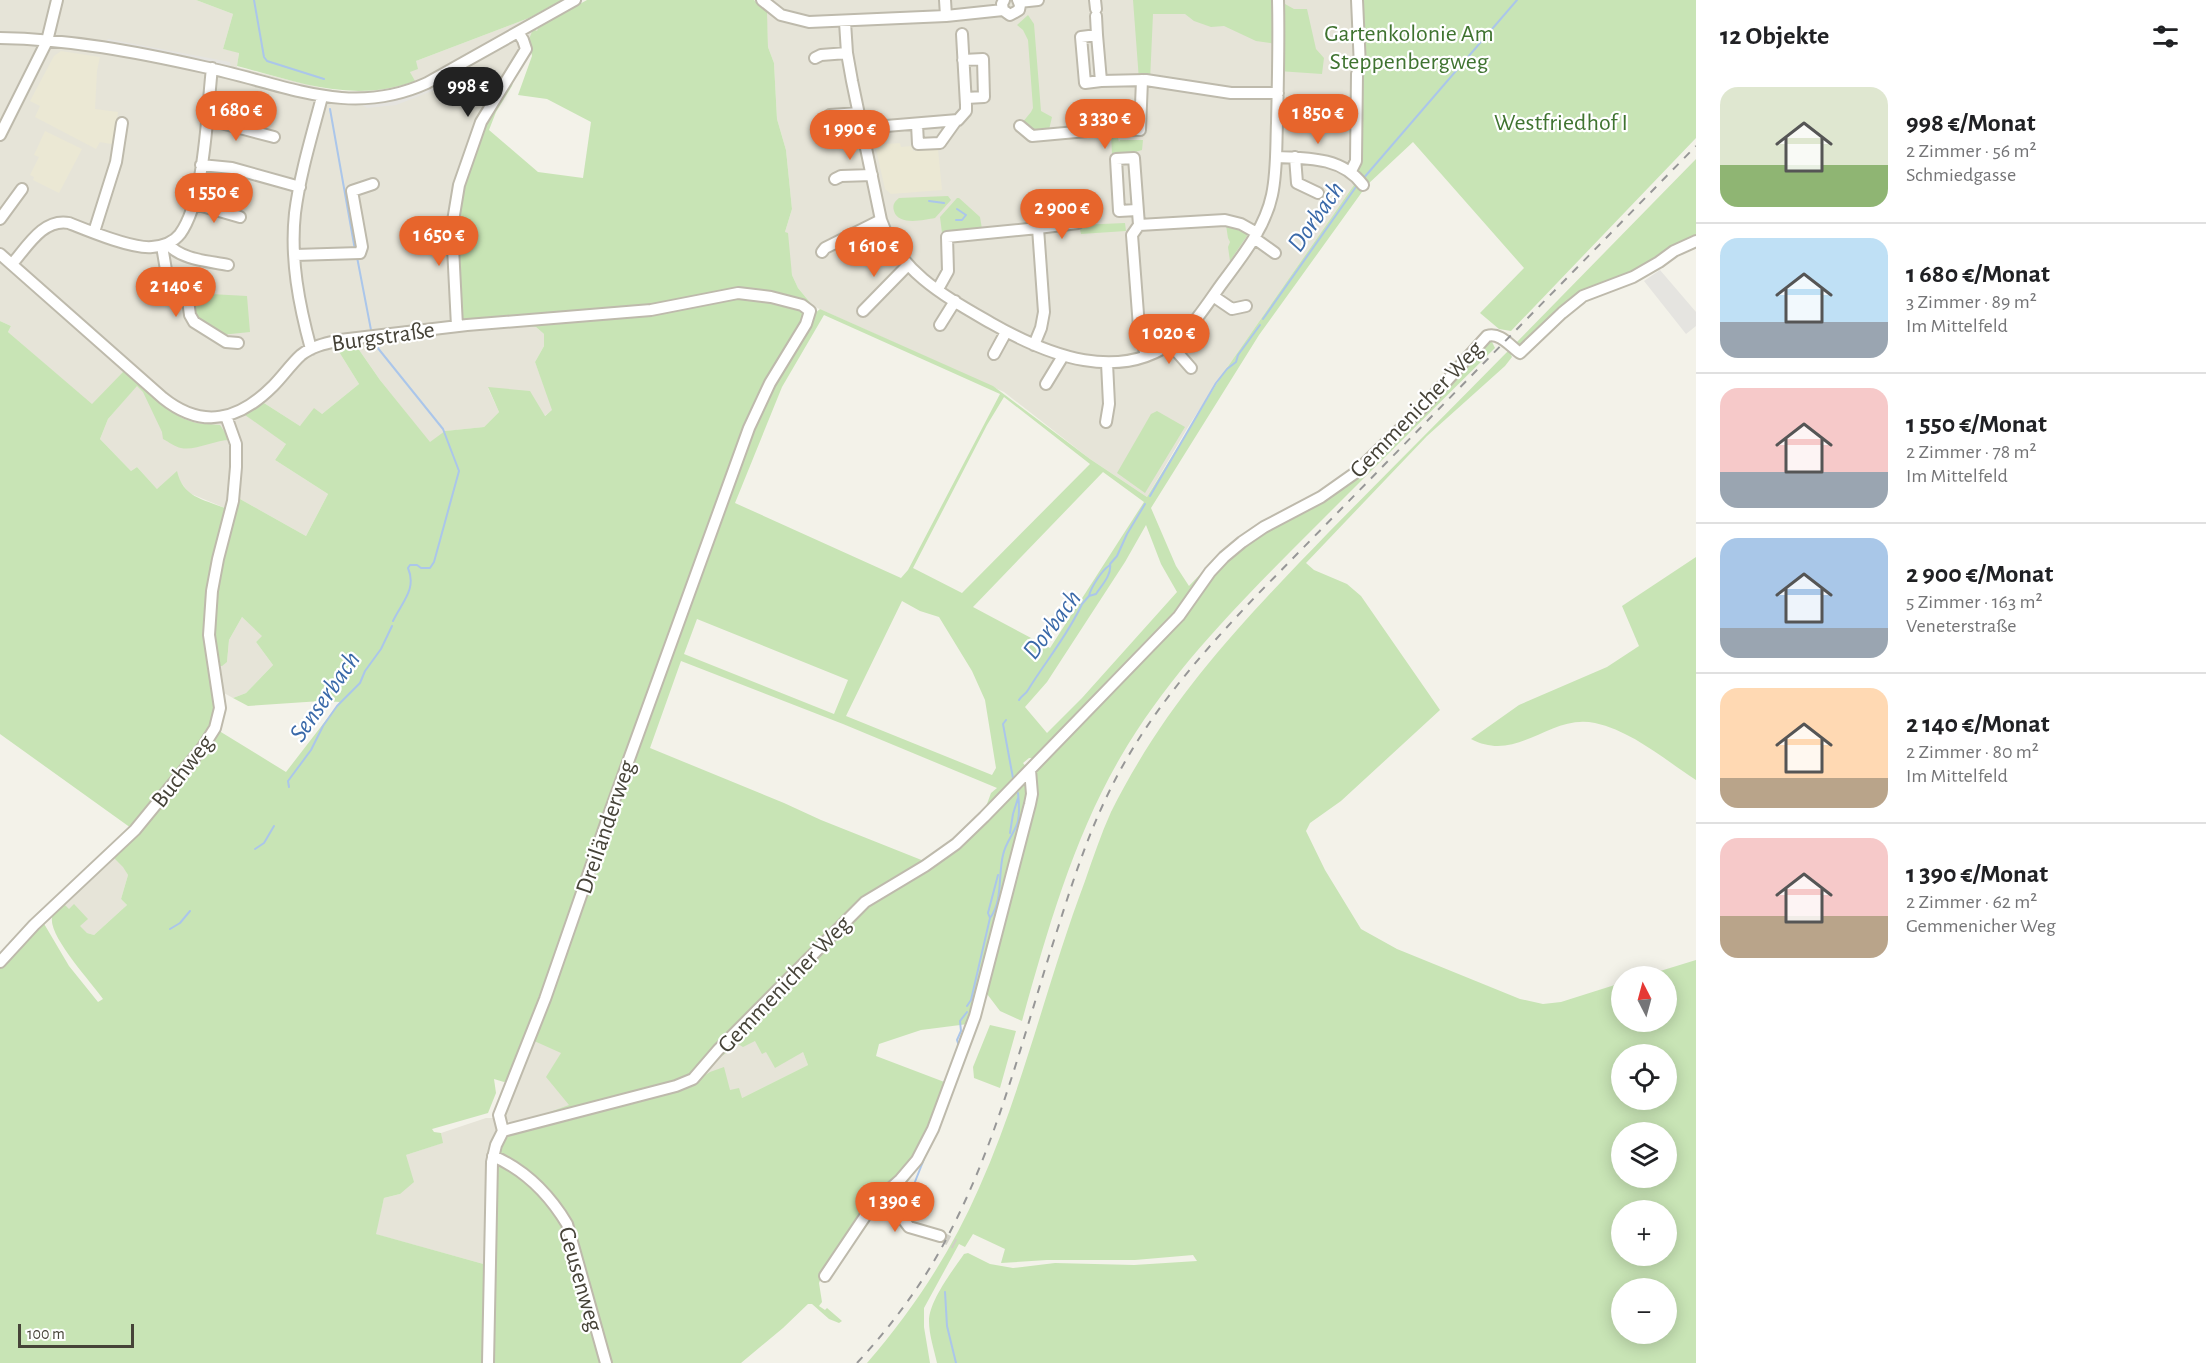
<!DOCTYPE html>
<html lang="de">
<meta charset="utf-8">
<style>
:root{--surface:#fff;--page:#f2f2f2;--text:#202124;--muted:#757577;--line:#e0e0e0;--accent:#e7652c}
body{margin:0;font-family:"Alegreya Sans",sans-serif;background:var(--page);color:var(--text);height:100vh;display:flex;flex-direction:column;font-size:22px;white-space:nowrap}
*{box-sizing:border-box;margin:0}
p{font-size:20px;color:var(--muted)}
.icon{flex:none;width:33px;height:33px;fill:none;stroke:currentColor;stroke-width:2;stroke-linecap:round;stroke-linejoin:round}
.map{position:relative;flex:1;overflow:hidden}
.sheet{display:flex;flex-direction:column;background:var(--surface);width:510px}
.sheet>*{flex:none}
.needle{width:39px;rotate:354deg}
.controls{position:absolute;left:1611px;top:966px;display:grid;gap:12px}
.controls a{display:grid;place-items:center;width:66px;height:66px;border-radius:50%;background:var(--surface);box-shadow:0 3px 15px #0003;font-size:30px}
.scale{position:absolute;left:18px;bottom:15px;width:116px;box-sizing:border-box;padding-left:6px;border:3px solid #464338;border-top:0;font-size:16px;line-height:21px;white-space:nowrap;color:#464338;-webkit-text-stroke:4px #fff;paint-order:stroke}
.price{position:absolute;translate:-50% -51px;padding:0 14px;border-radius:21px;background:var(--accent);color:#fff;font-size:20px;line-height:39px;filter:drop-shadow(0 2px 3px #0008)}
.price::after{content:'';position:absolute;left:50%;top:36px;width:18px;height:14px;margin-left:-9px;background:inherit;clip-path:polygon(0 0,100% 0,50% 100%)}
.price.on{background:#222;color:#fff}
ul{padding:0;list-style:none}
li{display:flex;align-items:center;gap:18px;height:150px;padding:0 24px}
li+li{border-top:2px solid var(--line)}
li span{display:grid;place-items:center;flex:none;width:168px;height:120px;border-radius:18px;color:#555}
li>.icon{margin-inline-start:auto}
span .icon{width:72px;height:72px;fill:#fffc;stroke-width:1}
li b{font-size:26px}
h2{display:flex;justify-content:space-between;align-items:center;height:72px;padding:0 24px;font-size:26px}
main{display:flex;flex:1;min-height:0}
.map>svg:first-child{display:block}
.residential{fill:#e6e4d8}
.education{fill:#ebe8d4}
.green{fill:#c8e4b5;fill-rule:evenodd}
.parking{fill:#e5e4e0}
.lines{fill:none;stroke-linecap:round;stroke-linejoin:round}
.stream{stroke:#abc6ea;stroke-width:2}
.minor-tunnel{stroke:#d0cfc6;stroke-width:10;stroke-dasharray:10 5;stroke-linecap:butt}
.minor-casing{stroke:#bebaac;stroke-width:14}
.minor{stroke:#fff;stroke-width:10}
.rail{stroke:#979797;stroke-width:2;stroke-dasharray:8 8;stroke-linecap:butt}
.labels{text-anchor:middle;stroke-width:4.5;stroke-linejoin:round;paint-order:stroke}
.park-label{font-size:24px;fill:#3f7330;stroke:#fff}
.street-label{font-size:24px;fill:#464338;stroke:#fff}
.water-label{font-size:26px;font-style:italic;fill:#3a69a9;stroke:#fff}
</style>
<main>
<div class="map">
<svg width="1696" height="1363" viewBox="0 0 1696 1363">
<rect width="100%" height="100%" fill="#f3f2e9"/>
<path class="residential" d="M0 0H196L233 14 223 49 239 52 237 67 322 88 349 92 387 89 414 81 410 72 416 61 529 18 538 27 531 52 507 84 486 120 477 320 536 327 544 334V346L535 362 553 410 544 416 488 388 499 412 484 427 446 431 430 443 380 380 355 344 336 347 359 384 322 414 300 426 264 403 256 410 286 444 275 460 328 494 306 536 240 499 225 508 189 493 180 481 157 489 137 467 131 471 100 439 108 419 138 384 124 372 92 405 8 332 11 326 0 321Z
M766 0H1361V135L1356 182 1222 375 1188 427 1147 497 1090 459 1004 392 813 306 798 288 792 275 785 232 792 209 786 150 777 119 774 63 768 47Z
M242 617 263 636 256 642 273 665 246 693 233 698 222 692 215 666 227 662 229 640Z
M112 856 124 867 128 875 121 899 127 905 94 935 52 923V916L57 909Z
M557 972 570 1106 539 1116 528 1122 513 1124 505 1119 507 1108Z
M772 1000 803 1052 808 1065 742 1098 689 1087Z
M486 1118H493L498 1122 487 1265 375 1234 384 1198 400 1194 406 1155 442 1143 441 1133Z"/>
<path class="education" d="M61 51 100 57 97 71 95 109 118 112 115 141 111 144 100 142 96 149 35 117 40 106 30 101 54 56Z
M45 131 82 149 59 193 33 180 34 177 30 175 39 157 34 155Z
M900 143 901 147 912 146 913 151 938 149 942 190 891 194 885 189 875 145Z"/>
<path class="green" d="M196 0H562L529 18 416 61 418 69 410 72 415 81C352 104 298 82 237 66L239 53 223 49 233 14Z
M587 0H754L767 12 768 47 774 63 777 119 786 150 792 209 785 232 788 233 792 275 798 288 813 306 787 297 805 314V317L769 382 512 1080 504 1082 494 1079 496 1093 488 1113 432 1129 434 1132 441 1133 443 1143 406 1155 414 1182 400 1194 384 1198 376 1234 487 1265 485 1363H0V967L43 922 69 966 98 1002 103 999C92 983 49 937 52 918 53 912 59 907 63 903L69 909 74 904 88 919 80 926 87 933 94 935 127 905 121 899 128 875 123 867 112 856 216 729 286 772 340 702 321 701 248 706 233 698 246 693 273 665 256 642 262 636 242 617 229 640 227 662 222 666H215L217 693 213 727 131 828 0 734V321L11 326 8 332 92 404 124 371 161 404 182 418 196 423 220 425 230 440C215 440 195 451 181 448 175 447 169 442 163 439L162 432 143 392 137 386 108 419 100 439 131 471 137 467 157 489 177 471C183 497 202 499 225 508L232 501 240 499 306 536 328 494 275 460 286 444 245 415 264 403 300 426 314 408 322 414 359 384 336 347 355 344 380 380 430 442 445 431 484 427 499 412 488 387 530 391 545 416 552 410 535 362 544 346V334L536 327 463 319 460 313 455 236 460 200 470 161 486 120 515 74 512 86 496 112 489 130 538 172 583 178 591 122 547 99 518 95 532 56 531 51 526 47 533 29 537 31 538 27Z
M1133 0H1278L1283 8 1285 4 1294 9H1307L1316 49 1324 58 1322 74 1278 71V44L1256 41 1224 26 1211 27 1194 21 1185 14H1153L1150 81 1139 80Z
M1361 0H1696V138L1511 331 1499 329 1480 313 1524 268 1413 142 1367 185 1259 335 1151 508 1176 566 1189 586C1212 562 1235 539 1264 521 1288 506 1315 500 1337 484 1354 472 1369 456 1384 441 1420 406 1453 369 1487 332L1495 348C1435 407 1375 467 1315 527 1244 598 1171 670 1120 758 1073 839 1047 932 1022 1021L1000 1011 984 990 1035 797 1036 769 1085 718 1081 713 1034 758H1029L1023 763 1027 768 984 812 991 793 997 788 843 724 681 661 650 748 784 803 821 820 924 861 863 899 844 916 778 987 717 1047 695 1071 694 1082 710 1072 724 1067 730 1090 739 1088 742 1098 808 1065 803 1052 775 1068 766 1052 762 1054 755 1041 743 1047 738 1044 718 1059 716 1057 867 904 940 859 978 827 1019 787 1025 785 1029 793 984 971 968 1024 921 1030 879 1044 876 1056 947 1083 913 1162 874 1201 821 1278 819 1283 822 1302 819 1306 825 1310 827 1308 842 1321 839 1323 829 1319 812 1304H808L783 1328 741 1363H608C601 1341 594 1319 588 1297 585 1282 584 1266 580 1252 569 1209 537 1177 500 1155 498 1149 498 1142 504 1137 520 1125 551 1121 571 1116L570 1111 528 1122 539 1116 569 1105 546 1077 561 1053 532 1040 557 972 579 919 614 810 754 425 773 385 813 315 820 309 993 386 1090 459 1147 497 1222 375 1356 182 1361 135 1363 20ZM824 315 1000 394 908 570 901 578 735 503 782 387ZM1004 397 1090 464 962 593 913 568 987 425ZM1103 472 1144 502 1050 648 973 607ZM1146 525 1161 564 1177 592 1082 698 1047 733 1025 707 1047 682 1058 665 1125 562ZM902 601 920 611 939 617 972 671 985 700 996 768 992 775 846 716ZM697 619 848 680 834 714 684 654Z
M1028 15 1034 24 1041 111 1052 117 1048 134 1032 136 1022 123 1031 112 1033 108 1028 40 1023 30 1017 25Z
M1111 133H1117L1119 142 1120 140H1143L1142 150 1132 153 1112 155Z
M1696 159V238L1634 272 1587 291 1523 346 1515 344Z
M948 196 951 200 935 218C924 220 898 226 894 211 892 205 895 201 899 198Z
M957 198H959L980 217 982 229 942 233 940 217Z
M1125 223 1126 231 1081 234 1079 225Z
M1229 224 1249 233 1230 261 1228 247 1230 242 1228 238 1226 225Z
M192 293 247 296 250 332 221 335 195 319Z
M1509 350 1512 357 1505 366 1427 436 1306 563 1314 570 1347 584 1361 596 1440 710 1341 801 1310 823 1306 831 1325 870 1361 929 1397 949 1520 999 1543 1004 1561 1002 1621 983 1622 1022H1666V976H1644L1696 960V1363H937C934 1349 929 1335 929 1321 929 1301 953 1270 964 1254L968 1253 990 1264 1013 1268 1055 1263 1134 1265 1197 1261 1193 1255 1135 1260H1047L1001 1263 1005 1249 973 1234 965 1247 959 1244 924 1308V1327L930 1363H867C913 1310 951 1252 979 1188 1023 1089 1047 982 1085 881 1093 858 1101 834 1111 812 1167 700 1242 622 1328 533 1388 472 1449 411 1509 350ZM1622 1054H1666V1100H1622ZM1622 1132H1666V1178H1622ZM1622 1210H1666V1256H1622ZM1622 1288H1666V1334H1622Z
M1157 411 1185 427 1145 493 1117 473 1151 414Z
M1696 557V780C1665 760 1632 731 1595 723 1550 713 1518 764 1471 739L1519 705 1607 667 1639 646 1622 606Z
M990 1025 1016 1031 1000 1088 974 1078 973 1067Z
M495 1163 517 1172 558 1212 574 1253 582 1297 602 1363H491Z"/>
<path class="parking" d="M108 39 230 62 231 69 103 45Z
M440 80 435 90 396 105 367 108 359 103Z
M1660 270 1696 312V326L1686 334 1644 281Z"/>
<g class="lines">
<path class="stream" d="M254 0 264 57 267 61 324 79
M330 109 355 250
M1362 180 1517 0
M929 201 944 203
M956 220H962L966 215 957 209
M357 257 371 330
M1263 319 1358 184
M373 342 443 429 459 471 434 562 430 568H421L417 565H410L408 568C417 589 402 602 393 621
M1150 496 1216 383 1227 369 1236 362 1238 355 1260 325
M1089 596C1091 587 1102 570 1110 565
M1019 700C1021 696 1026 694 1028 690 1045 662 1068 635 1082 604L1089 596 1096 594C1101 586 1112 575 1110 564L1117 556 1127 534 1145 504
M1006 720 1003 724 1013 778
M289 787 288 781 311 750 323 726 337 706 360 683 365 671 381 649 392 626
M1010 833 1013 814 1018 798
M255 849 264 843 274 826
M990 918 988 913 998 875
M170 929 180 923 190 911
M967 1006 971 1000 990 918C1003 901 998 875 1003 855 1006 841 1016 831 1018 821 1020 811 1019 803 1018 793
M959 1046 957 1040 961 1031 960 1021 967 1012
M913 1224 907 1202 924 1159
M945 1292 947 1326 956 1363"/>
<path class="minor-tunnel" d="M940 1236 955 1244"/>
<g class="minor-casing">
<path id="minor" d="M762 0 781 15 809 22 946 16 1003 10
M945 0 946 16
M1004 0 1002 4 1003 10 1010 15 1019 10 1020 5 1018 0
M1095 0 1096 9
M1019 2 1038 0
M1096 16 1097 35
M845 22 847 53 852 81 881 220C899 272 946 297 991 323 1047 355 1121 385 1178 338 1196 323 1209 301 1223 282 1243 255 1265 228 1272 195 1277 172 1276 147 1277 123 1278 82 1279 41 1278 0
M1097 35 1101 81 1085 83 1081 37Z
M0 38C69 39 137 52 204 67 283 83 348 119 427 83L575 0
M815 58 821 55 847 53
M963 60 983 59 984 97 966 98
M1101 81 1146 80 1231 93H1278
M206 119 274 137
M824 119 830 115 859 113
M917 124 918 144 940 143 955 122
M1020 126 1032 136 1109 129 1140 130 1142 80
M862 128 958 120 966 111V105L962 34
M0 135 47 41 57 0
M1276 157C1308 158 1342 157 1363 185
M1295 157 1297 183 1318 193
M201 165 232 168 300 187
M1351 171 1356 161 1357 74 1360 67 1357 0
M835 179 841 176 872 175
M195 204 240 217
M1137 210 1119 211 1116 159 1134 158 1139 225
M0 219 22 189
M1038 228 1078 223
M94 232 116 162 122 123
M1254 238 1275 253
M168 244C181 260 209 261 228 265
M162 246 166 270 187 293 190 315 194 322 226 342 238 343
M822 252 825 248 881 220
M0 254 163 398C203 430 239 420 273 386 283 376 291 364 301 355 312 346 327 343 340 340L467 325 651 310 738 293 771 297 802 305 810 311 806 324 770 383 749 428 611 809 545 999 499 1115 503 1131 496 1145 492 1162 488 1363
M295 255 360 253 362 247 352 191 373 184
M12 264C27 247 43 218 69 223 89 231 132 249 152 247 163 246 173 243 180 234 205 200 207 111 212 68
M938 289 948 271 947 237 1038 228 1044 312 1041 328 1034 345
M1213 296 1232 309 1246 306
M863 311 907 266
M940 325 955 301
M457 326 452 227 459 185 481 122 526 49 523 40 518 32
M1170 344 1191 368
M311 349C299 305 290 259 295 213 300 174 312 135 322 97
M994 354 1006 332
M1146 356 1139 327 1132 235 1139 225 1225 220 1241 224 1257 233
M1046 384 1063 356
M1106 422 1109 404 1107 363
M0 962 34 925 135 830 203 747 215 728 220 708 209 635 212 591 218 559 233 501 236 467V444L226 416
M503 1131 676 1086 693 1079 718 1050 865 902 925 866 956 844 984 817 1179 616 1210 572 1224 557 1242 542 1264 527 1321 497 1355 473 1425 405 1487 336C1500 332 1510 346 1520 353L1562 313 1583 296 1633 277 1659 262 1674 251 1696 241
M493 1156C525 1170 549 1194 567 1224L606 1363
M890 1189 900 1215 909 1227 940 1236
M825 1276 874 1203 900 1180 917 1160 933 1129 975 1016 1030 804 1032 794 1030 770"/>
</g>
<use href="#minor" class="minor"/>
<path class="rail" d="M857 1363C894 1323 927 1278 951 1230 999 1137 1024 1033 1056 934 1071 887 1086 839 1108 794 1145 717 1199 656 1257 595L1696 146"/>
</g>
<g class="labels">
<g class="park-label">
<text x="1409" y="41">Gartenkolonie Am<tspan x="1409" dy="28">Steppenbergweg</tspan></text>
<text x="1561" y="130">Westfriedhof I</text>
</g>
<g class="street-label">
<text transform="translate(383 336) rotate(-8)" y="8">Burgstraße</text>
<text transform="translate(1416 409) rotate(-46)" y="8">Gemmenicher Weg</text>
<text transform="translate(182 771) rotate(-52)" y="8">Buchweg</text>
<text transform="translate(605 827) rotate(-71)" y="8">Dreiländerweg</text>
<text transform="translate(784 984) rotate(-46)" y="8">Gemmenicher Weg</text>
<text transform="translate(581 1279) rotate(74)" y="8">Geusenweg</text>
</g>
<g class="water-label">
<text transform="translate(1315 216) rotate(-55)" y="9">Dorbach</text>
<text transform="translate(1051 624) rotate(-53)" y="9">Dorbach</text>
<text transform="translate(324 696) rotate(-55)" y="9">Senserbach</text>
</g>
</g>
</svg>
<div class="controls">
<a><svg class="needle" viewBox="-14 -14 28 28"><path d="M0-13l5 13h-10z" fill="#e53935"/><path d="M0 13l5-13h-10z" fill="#757577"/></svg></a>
<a><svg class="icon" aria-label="locate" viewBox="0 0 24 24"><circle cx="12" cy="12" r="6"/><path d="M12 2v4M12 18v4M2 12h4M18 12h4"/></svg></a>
<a><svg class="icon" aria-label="layers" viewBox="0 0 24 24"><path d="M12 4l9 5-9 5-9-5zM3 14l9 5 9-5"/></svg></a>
<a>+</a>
<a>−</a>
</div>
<div class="scale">100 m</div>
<b class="price on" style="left:468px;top:118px">998 €</b>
<b class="price" style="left:236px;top:142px">1 680 €</b>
<b class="price" style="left:1318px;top:145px">1 850 €</b>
<b class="price" style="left:1105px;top:150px">3 330 €</b>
<b class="price" style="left:850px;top:161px">1 990 €</b>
<b class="price" style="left:214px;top:224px">1 550 €</b>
<b class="price" style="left:1062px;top:240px">2 900 €</b>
<b class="price" style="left:439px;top:267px">1 650 €</b>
<b class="price" style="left:874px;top:278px">1 610 €</b>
<b class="price" style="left:176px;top:318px">2 140 €</b>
<b class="price" style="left:1169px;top:365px">1 020 €</b>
<b class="price" style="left:895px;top:1233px">1 390 €</b>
</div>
<section class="sheet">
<h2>12 Objekte<svg class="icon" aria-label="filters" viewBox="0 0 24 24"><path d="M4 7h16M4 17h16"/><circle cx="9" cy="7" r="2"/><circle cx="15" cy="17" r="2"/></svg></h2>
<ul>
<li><span style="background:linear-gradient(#dfe7d0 65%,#8fb573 0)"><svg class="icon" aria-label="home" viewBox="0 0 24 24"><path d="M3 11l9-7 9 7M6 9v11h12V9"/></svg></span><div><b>998 €/Monat</b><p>2 Zimmer · 56 m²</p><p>Schmiedgasse</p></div></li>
<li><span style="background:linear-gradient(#bfe0f5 70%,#9aa5b1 0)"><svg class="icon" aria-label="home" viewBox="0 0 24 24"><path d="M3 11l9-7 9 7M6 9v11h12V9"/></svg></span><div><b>1 680 €/Monat</b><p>3 Zimmer · 89 m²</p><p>Im Mittelfeld</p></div></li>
<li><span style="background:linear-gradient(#f6c9c9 70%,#9aa5b1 0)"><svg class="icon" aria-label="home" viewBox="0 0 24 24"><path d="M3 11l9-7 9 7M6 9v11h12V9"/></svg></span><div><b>1 550 €/Monat</b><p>2 Zimmer · 78 m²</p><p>Im Mittelfeld</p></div></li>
<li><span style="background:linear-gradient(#a9c7e8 75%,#9aa5b1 0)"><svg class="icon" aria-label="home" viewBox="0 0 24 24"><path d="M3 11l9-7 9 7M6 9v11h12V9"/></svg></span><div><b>2 900 €/Monat</b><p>5 Zimmer · 163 m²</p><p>Veneterstraße</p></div></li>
<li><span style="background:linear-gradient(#ffd9b3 75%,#b9a48a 0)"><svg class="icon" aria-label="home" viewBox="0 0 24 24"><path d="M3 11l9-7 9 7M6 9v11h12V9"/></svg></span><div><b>2 140 €/Monat</b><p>2 Zimmer · 80 m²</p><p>Im Mittelfeld</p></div></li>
<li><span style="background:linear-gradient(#f6c9c9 65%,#b9a48a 0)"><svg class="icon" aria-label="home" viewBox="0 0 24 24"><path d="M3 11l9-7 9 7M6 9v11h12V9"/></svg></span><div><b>1 390 €/Monat</b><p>2 Zimmer · 62 m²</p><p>Gemmenicher Weg</p></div></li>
</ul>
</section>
</main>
